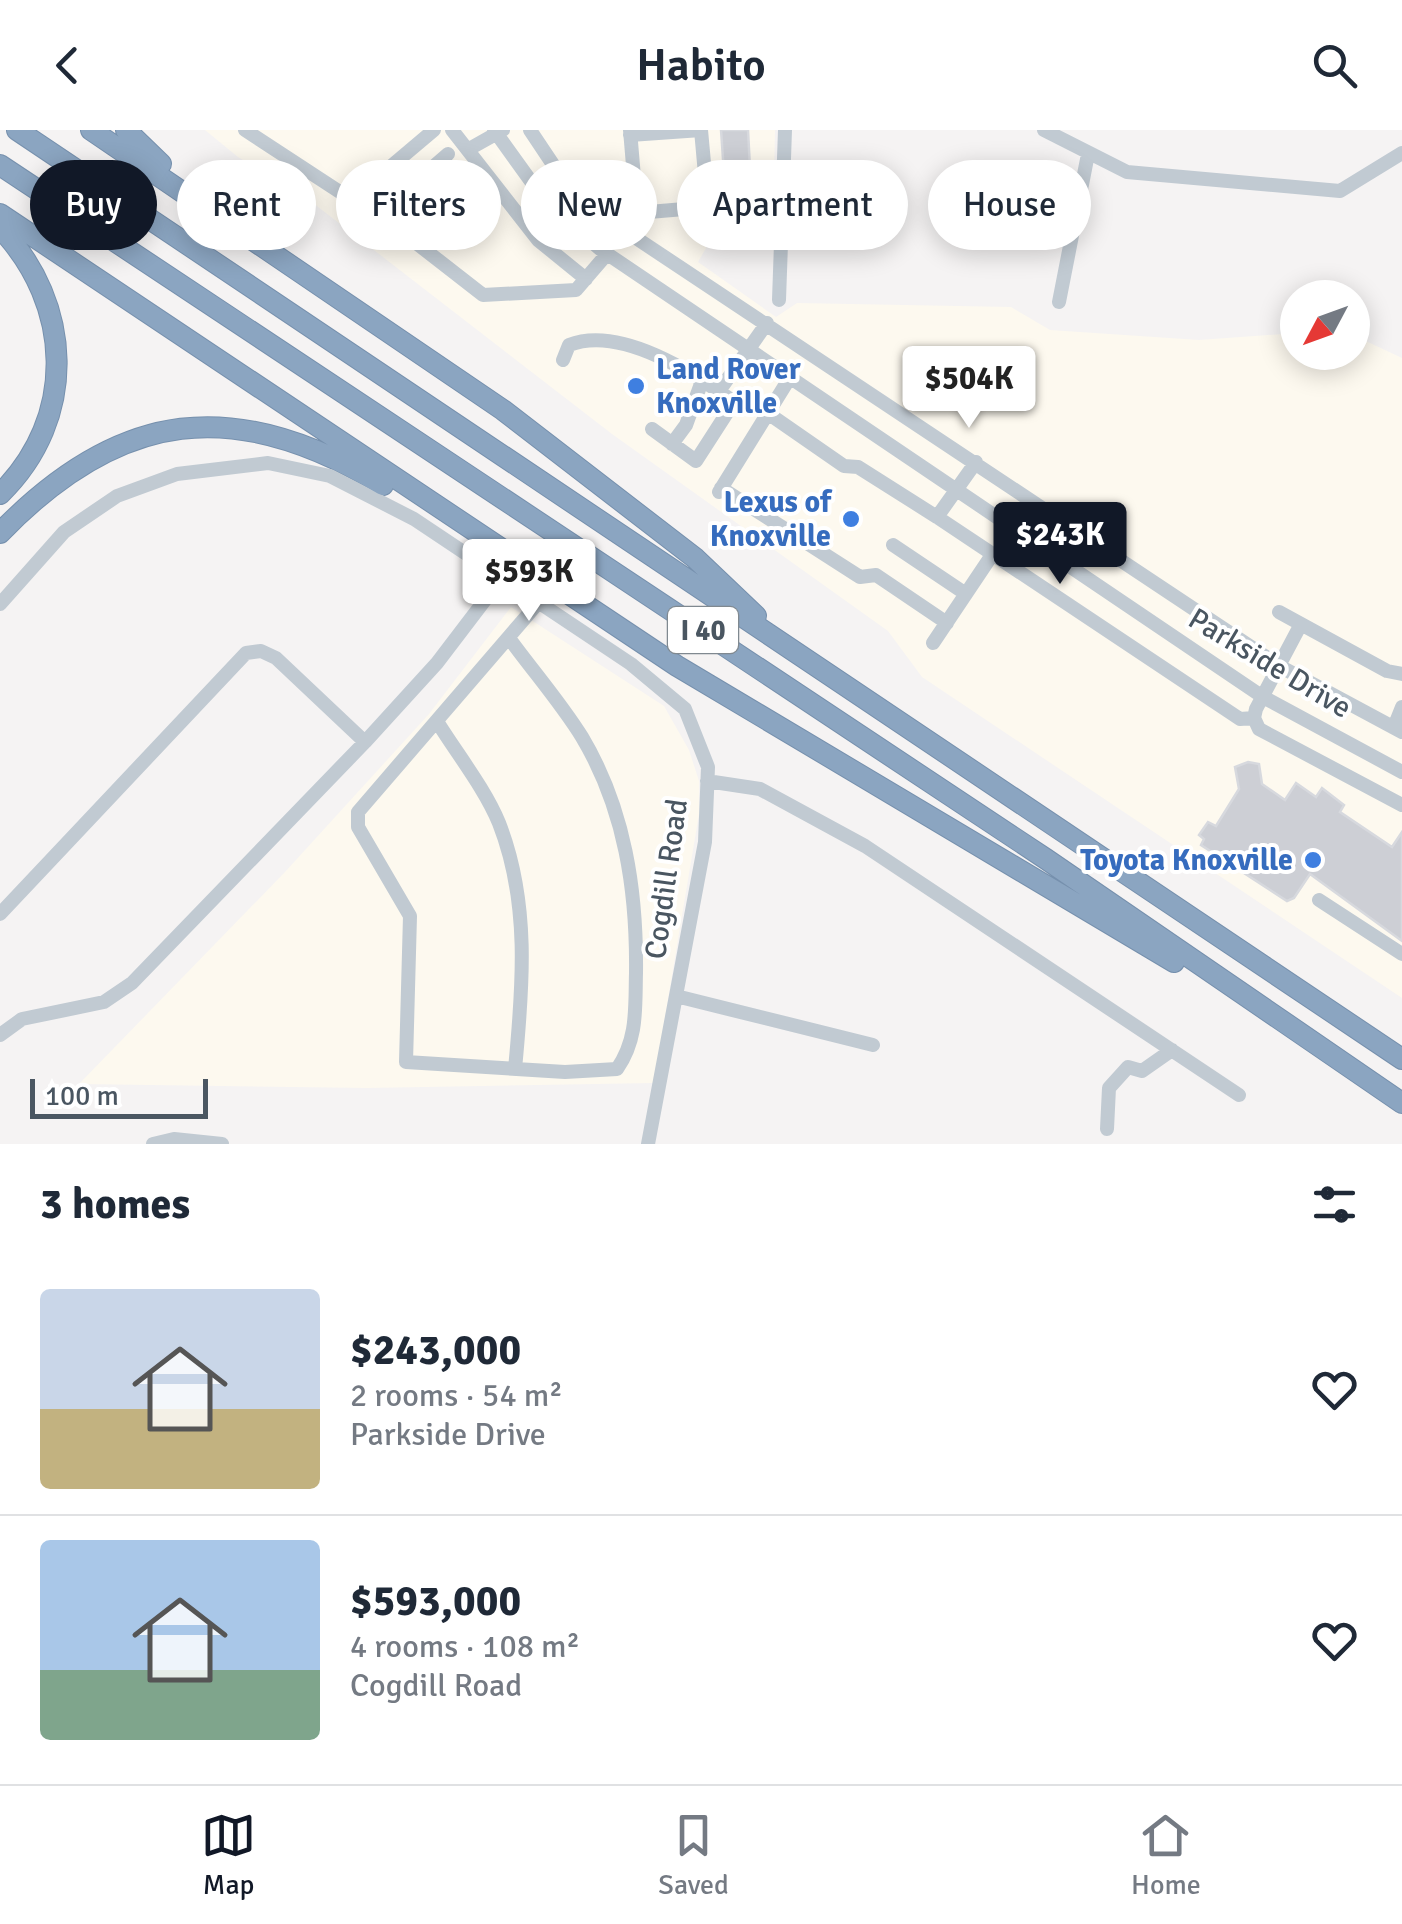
<!DOCTYPE html>
<meta charset="utf-8">
<style>
:root{--surface:#fff;--page:#f2f2f3;--text:#1f2937;--muted:#747a83;--line:#e0e1e3;--accent:#111827}
body{margin:0;font-family:Signika,sans-serif;background:var(--page);color:var(--text);height:100vh;display:flex;flex-direction:column;font-size:38px;white-space:nowrap}
*{box-sizing:border-box;margin:0}
p{font-size:32px;color:var(--muted)}
.icon{flex:none;width:55px;height:55px;fill:none;stroke:currentColor;stroke-width:2;stroke-linecap:round;stroke-linejoin:round}
.map{position:relative;height:1014px;overflow:hidden}
.side{display:flex;flex-direction:column;background:var(--surface);flex:1}
.side>*{flex:none}
.guide{position:absolute;left:30px;top:30px;width:1342px;height:90px;display:flex;gap:20px}
.needle{width:65px;rotate:229deg}
.buttons{position:absolute;left:1280px;top:150px;display:grid;gap:20px}
.buttons a{display:grid;place-items:center;width:90px;height:90px;border-radius:50%;background:var(--surface);box-shadow:0 5px 25px #0003;font-size:50px}
.scale{position:absolute;left:30px;bottom:25px;width:178px;box-sizing:border-box;padding-left:10px;border:5px solid #4a5661;border-top:0;font-size:28px;line-height:35px;white-space:nowrap;color:#4a5661;-webkit-text-stroke:8px #fff;paint-order:stroke}
.price{position:absolute;translate:-50% -85px;padding:0 22px;border-radius:10px;background:#fff;color:#222;font-size:32px;line-height:65px;filter:drop-shadow(0 2px 5px #0008)}
.price::after{content:'';position:absolute;left:50%;top:60px;width:30px;height:22px;margin-left:-15px;background:inherit;clip-path:polygon(0 0,100% 0,50% 100%)}
.price.active{background:var(--accent);color:#fff}
ul{padding:0;list-style:none}
li{display:flex;align-items:center;gap:30px;height:250px;padding:0 40px}
li+li{border-top:2px solid var(--line)}
li span{display:grid;place-items:center;flex:none;width:280px;height:200px;border-radius:10px;color:#555}
li>.icon{margin-inline-start:auto}
span .icon{width:120px;height:120px;fill:#fffc;stroke-width:1}
li b{font-size:42px}
h2{display:flex;justify-content:space-between;align-items:center;height:120px;padding:0 40px;font-size:42px}
.tag{padding:0 35px;border-radius:45px;background:var(--surface);box-shadow:0 5px 25px #0003;font-size:35px;line-height:90px}
.tag.active{background:var(--accent);color:#fff}
header{display:flex;justify-content:space-between;align-items:center;height:130px;padding:0 40px;background:var(--surface);font-size:45px;font-weight:600}
.tabs{display:flex;justify-content:space-around;align-items:center;height:140px;border-top:2px solid var(--line);background:var(--surface);font-size:28px;color:var(--muted)}
.tabs a{display:grid;justify-items:center;gap:5px}
.tabs .active{color:var(--accent)}
.map>svg:first-child{display:block}
.commercial{fill:#fdf9ef}
.building{fill:#cdcfd5;stroke:#d7d9de;stroke-width:2.5}
.lines{fill:none;stroke-linecap:round;stroke-linejoin:round}
.highway-casing{stroke:#7690ad;stroke-width:22}
.minor{stroke:#c1cad2;stroke-width:14}
.highway{stroke:#8ba5c1;stroke-width:20}
.shop-dot{fill:#3f7fe0;stroke:#fff;stroke-width:4}
.labels{text-anchor:middle;stroke-width:8;stroke-linejoin:round;paint-order:stroke}
.shield{fill:#fff;stroke:#808990;stroke-width:2.5}
.shield-label{font-size:28px;font-weight:bold;fill:#4a5661}
.shop-label{font-size:30px;font-weight:bold;fill:#366cbe;stroke:#fff;text-anchor:end}
.street-label{font-size:30px;fill:#4a5661;stroke:#fff}
</style>
<header><svg class="icon" aria-label="back" viewBox="0 0 24 24"><path d="M15 5l-7 7 7 7"/></svg>Habito<svg class="icon" aria-label="search" viewBox="0 0 24 24"><circle cx="10" cy="10" r="6"/><path d="M15 15l6 6"/></svg></header>
<div class="map">
<svg width="1402" height="1014" viewBox="0 0 1402 1014">
<rect width="100%" height="100%" fill="#f5f3f3"/>
<path class="commercial" d="M205 0H775L773 96 716 101 698 132 776 187 797 173 1011 177 1050 200 1199 210 1297 203 1298 222H1352L1353 205 1402 228V868L922 547 888 501 612 304 313 73 238 27Z
M511 477 664 576 689 620 699 651V684L654 953 367 958 79 954 285 742 429 584Z"/>
<path class="building" d="M721 0H748L752 76 732 77 726 72Z
M1248 632 1259 634 1262 654 1285 670 1296 653 1316 667 1322 658 1344 675 1340 682 1392 717 1402 702V811L1310 744 1294 768 1287 771 1201 715 1204 709 1199 705 1208 692 1216 696 1239 659 1235 637Z"/>
<g class="lines">
<g class="highway-casing">
<path id="highway" d="M17 0 1402 929
M91 0 503 280 695 428 756 486
M126 0 161 34
M0 35 1046 729 1402 973
M0 84 677 536 1174 832
M0 98C73 174 78 288 0 364
M0 403C120 279 235 265 383 355"/>
</g>
<path class="minor" d="M245 0 346 66 357 65 434 0
M452 0 538 110 586 149
M494 0 548 75 600 119 1263 567 1402 642
M530 0 560 45 630 104 1281 537 1402 602
M1044 0 1127 42 1340 61 1402 23
M630 5 701 0 708 77 637 83
M469 19 503 0
M448 24 379 84 483 165 576 160 607 124
M623 99 637 83 630 0
M404 103 482 42
M779 170 785 0
M1059 172 1088 24
M563 230 569 215C620 195 694 243 734 272L696 331 652 299
M719 261 767 193
M769 284 844 336 858 337 937 387
M672 314 686 295 702 251
M976 332 937 387 1240 589 1254 588
M721 358 860 447 876 445 947 493
M719 362 789 249
M893 415 966 464
M0 474 64 402 117 366 177 344 268 333 330 346 414 389 631 534 685 579 708 637 705 712 648 1014
M1279 482 1387 541 1402 544
M1301 494 1256 579 1254 588 1259 599 1402 675
M509 508C533 541 561 573 582 607 625 679 637 761 636 843 635 878 638 909 617 939L565 942 406 932 410 786 358 697V682L538 473
M933 513 992 425
M438 593C458 625 485 659 499 693 530 772 523 856 515 939
M1394 597 1402 577
M707 651 760 659 865 716 1239 965
M1319 770 1402 824
M0 784 246 523 261 521 276 528 365 612 437 533 501 449
M676 866 873 915
M0 905 22 889 104 872 132 853 365 612
M1107 999 1109 958 1128 937 1142 941 1172 920
M153 1014 174 1009 222 1014"/>
<use href="#highway" class="highway"/>
</g>
<g class="shop-dot">
<circle cx="636" cy="256" r="10"/>
<circle cx="851" cy="389" r="10"/>
<circle cx="1313" cy="730" r="10"/>
</g>
<g class="labels">
<rect class="shield" x="668" y="477" width="70" height="46" rx="8"/>
<g class="shield-label">
<text x="703" y="510">I 40</text>
</g>
<g class="shop-label">
<text x="656" y="249" text-anchor="start">Land Rover<tspan x="656" dy="34">Knoxville</tspan></text>
<text x="831" y="382">Lexus of<tspan x="831" dy="34">Knoxville</tspan></text>
<text x="1293" y="740">Toyota Knoxville</text>
</g>
<g class="street-label">
<text transform="translate(1270 533) rotate(31)" y="10">Parkside Drive</text>
<text transform="translate(666 749) rotate(-82)" y="10">Cogdill Road</text>
</g>
</g>
</svg>
<div class="buttons">
<a><svg class="needle" viewBox="-14 -14 28 28"><path d="M0-13l5 13h-10z" fill="#e53935"/><path d="M0 13l5-13h-10z" fill="#747a83"/></svg></a>
</div>
<div class="scale">100 m</div>
<b class="price" style="left:969px;top:301px">$504K</b>
<b class="price active" style="left:1060px;top:457px">$243K</b>
<b class="price" style="left:529px;top:494px">$593K</b>
<div class="guide">
<a class="tag active">Buy</a>
<a class="tag">Rent</a>
<a class="tag">Filters</a>
<a class="tag">New</a>
<a class="tag">Apartment</a>
<a class="tag">House</a>
</div>
</div>
<section class="side">
<h2>3 homes<svg class="icon" aria-label="filters" viewBox="0 0 24 24"><path d="M4 7h16M4 17h16"/><circle cx="9" cy="7" r="2"/><circle cx="15" cy="17" r="2"/></svg></h2>
<ul>
<li><span style="background:linear-gradient(#c9d6e8 60%,#c2b280 0)"><svg class="icon" aria-label="home" viewBox="0 0 24 24"><path d="M3 11l9-7 9 7M6 9v11h12V9"/></svg></span><div><b>$243,000</b><p>2 rooms · 54 m²</p><p>Parkside Drive</p></div><svg class="icon" aria-label="heart" viewBox="0 0 24 24"><path d="M12 20l-8-8c-3-5 5-10 8-4 3-6 11-1 8 4z"/></svg></li>
<li><span style="background:linear-gradient(#a9c7e8 65%,#7fa58c 0)"><svg class="icon" aria-label="home" viewBox="0 0 24 24"><path d="M3 11l9-7 9 7M6 9v11h12V9"/></svg></span><div><b>$593,000</b><p>4 rooms · 108 m²</p><p>Cogdill Road</p></div><svg class="icon" aria-label="heart" viewBox="0 0 24 24"><path d="M12 20l-8-8c-3-5 5-10 8-4 3-6 11-1 8 4z"/></svg></li>
</ul>
</section>
<nav class="tabs">
<a class="active"><svg class="icon" aria-label="map" viewBox="0 0 24 24"><path d="M3 6l6-2 6 2 6-2v14l-6 2-6-2-6 2zM9 4v14M15 6v14"/></svg>Map</a>
<a><svg class="icon" aria-label="saved" viewBox="0 0 24 24"><path d="M7 4h10v16l-5-4-5 4z"/></svg>Saved</a>
<a><svg class="icon" aria-label="home" viewBox="0 0 24 24"><path d="M3 11l9-7 9 7M6 9v11h12V9"/></svg>Home</a>
</nav>
